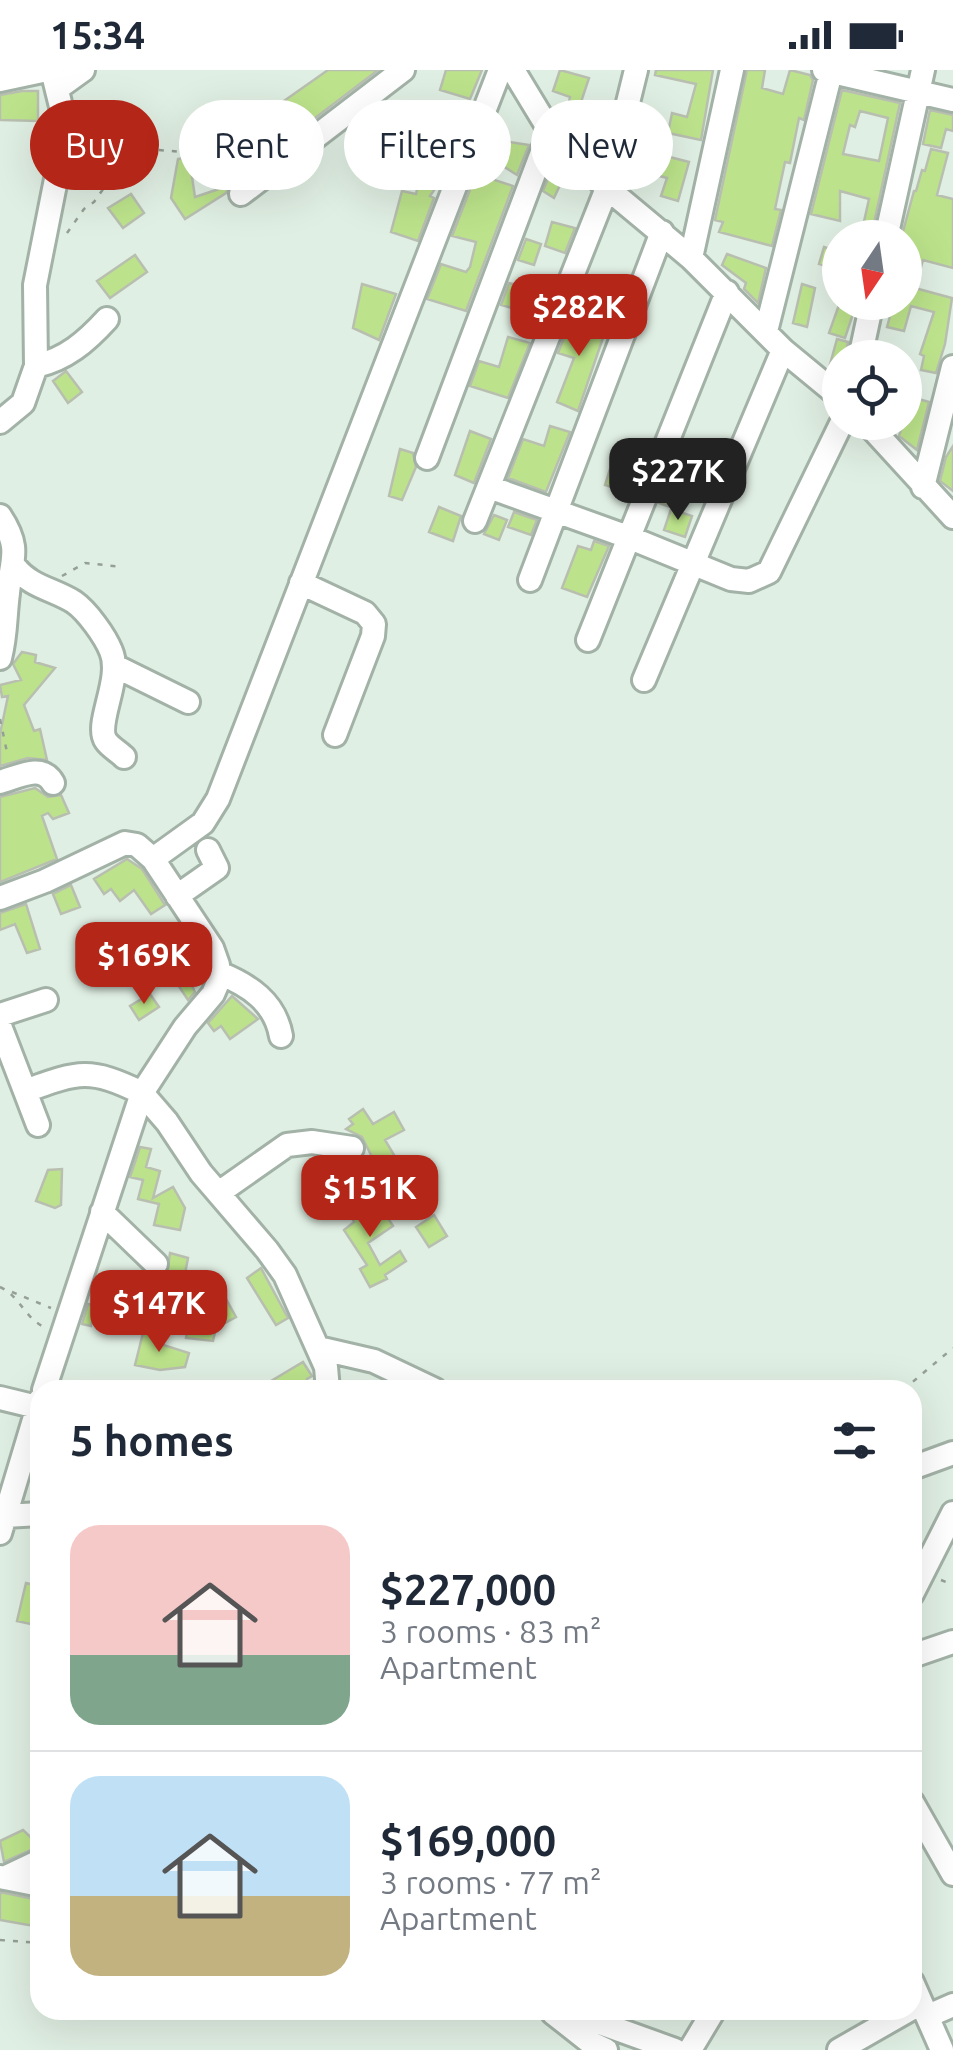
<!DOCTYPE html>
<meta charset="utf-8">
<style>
:root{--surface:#fff;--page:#f2f2f3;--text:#1f2937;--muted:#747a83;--line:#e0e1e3;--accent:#b42618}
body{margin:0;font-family:Ubuntu,sans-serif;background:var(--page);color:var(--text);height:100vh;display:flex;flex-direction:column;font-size:38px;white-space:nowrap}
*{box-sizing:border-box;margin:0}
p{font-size:32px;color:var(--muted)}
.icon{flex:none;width:55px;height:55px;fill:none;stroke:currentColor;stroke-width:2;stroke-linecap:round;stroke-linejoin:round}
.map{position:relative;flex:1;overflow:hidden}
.panel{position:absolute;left:30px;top:1310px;width:892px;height:640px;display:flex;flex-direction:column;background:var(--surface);border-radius:30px;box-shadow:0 10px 40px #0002}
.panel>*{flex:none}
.top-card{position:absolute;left:30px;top:30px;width:895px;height:90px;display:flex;gap:20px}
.needle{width:65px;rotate:193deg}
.controls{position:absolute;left:822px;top:150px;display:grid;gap:20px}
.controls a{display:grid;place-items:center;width:100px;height:100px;border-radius:50%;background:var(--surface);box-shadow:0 10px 40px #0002;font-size:50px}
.price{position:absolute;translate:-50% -85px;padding:0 22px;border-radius:20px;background:var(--accent);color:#fff;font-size:32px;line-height:65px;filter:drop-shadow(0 2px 5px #0008)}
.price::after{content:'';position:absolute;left:50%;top:60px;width:30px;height:22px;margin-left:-15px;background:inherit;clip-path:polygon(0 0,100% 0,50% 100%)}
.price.active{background:#222;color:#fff}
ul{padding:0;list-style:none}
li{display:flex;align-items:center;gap:30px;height:250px;padding:0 40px}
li+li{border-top:2px solid var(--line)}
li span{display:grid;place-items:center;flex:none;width:280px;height:200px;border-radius:30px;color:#555}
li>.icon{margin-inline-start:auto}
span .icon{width:120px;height:120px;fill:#fffc;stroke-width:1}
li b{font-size:42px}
h2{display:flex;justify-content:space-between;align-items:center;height:120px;padding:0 40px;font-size:42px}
.chip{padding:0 35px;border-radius:45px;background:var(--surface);box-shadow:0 10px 40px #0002;font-size:35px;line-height:90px}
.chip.active{background:var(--accent);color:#fff}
.status{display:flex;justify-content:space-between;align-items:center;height:70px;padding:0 50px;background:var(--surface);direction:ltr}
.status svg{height:28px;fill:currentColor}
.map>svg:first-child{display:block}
.building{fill:#bce38b;stroke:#b8bfb0;stroke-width:2.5;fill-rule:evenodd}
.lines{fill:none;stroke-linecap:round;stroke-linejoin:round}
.minor-casing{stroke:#a3b2a7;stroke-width:28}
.path{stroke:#949f96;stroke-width:2.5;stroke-dasharray:5 8;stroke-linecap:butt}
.minor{stroke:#fff;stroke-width:22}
</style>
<div class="status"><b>15:34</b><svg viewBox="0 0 49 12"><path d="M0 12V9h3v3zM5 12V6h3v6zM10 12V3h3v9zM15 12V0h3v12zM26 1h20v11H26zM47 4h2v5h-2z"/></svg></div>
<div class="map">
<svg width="953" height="1980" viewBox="0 0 953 1980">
<rect width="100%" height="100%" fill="#e0efe3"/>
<path class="building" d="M328 0H378L289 68 271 40Z
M446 0H482L470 29 440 20Z
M560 0 589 8 580 35 601 40 598 54 576 49 572 62 564 54 570 27 553 21Z
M656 0H713L701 70 668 63 672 43 687 47 696 14 655 5Z
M747 0H765L762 18 783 24 790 0 810 5 813 10 804 50 799 48 790 93 785 92 775 139 781 140 772 176 719 162 723 152 715 150Z
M842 20 900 33 873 158 863 156 869 129 840 121V151L811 144ZM860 41 888 48 879 91 843 84 850 55 855 57Z
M22 21H38V51L0 50V25Z
M930 40 953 45V61L946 59 941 78 923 74Z
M432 55 457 68 452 82 426 74Z
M638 55 663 61 658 84 689 92 678 131 661 126 667 108 636 100 629 112 624 110Z
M255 57 271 82 232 112 226 123 185 149 171 128 178 89 189 87 195 127 228 116 222 106 247 89 234 69Z
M490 69 529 75 517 105 484 84Z
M931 79 948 83 937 125 953 129V198L923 190 915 218 952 228 945 274 936 303 921 300 924 286 920 284 934 242 911 236 904 261 887 257 894 232H905V203L912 179 905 178 902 165 914 121H916L922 100 925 101Z
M555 91 567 100 554 128 543 121Z
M422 98 443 107 430 126 434 128 418 171 391 162 402 121 416 124Z
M476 104 513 116 466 241 427 229 441 194 466 202 470 197 476 172 452 166Z
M131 124 144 143 123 158 108 138Z
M552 152 575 158 565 183 545 176Z
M526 169 541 174 534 195 518 190Z
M824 177 840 182V200L819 194Z
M727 184 766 198 758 233 744 219 746 213 722 195Z
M135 185 147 202 110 228 97 211Z
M509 213 523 217 516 239 501 235Z
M362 214 396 224 379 270 353 258Z
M802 214 815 218 807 257 793 253Z
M846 232H857L845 268 829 263 839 235 845 236Z
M574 242 586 247 584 252 606 259 578 341 557 332 574 288 558 283Z
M508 267 530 273 508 328 470 316 479 291 499 297Z
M837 269 848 272 845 288H840V308L829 298Z
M66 301 82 322 68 333 53 311Z
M911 327 929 332 917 380 899 366Z
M550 356 570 362 546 422 508 408 523 369 544 376Z
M470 361 491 369 474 413 455 405Z
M953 376V421L940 411 946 387Z
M400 379 413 383 416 397 402 430 389 426Z
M610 399 631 405 626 422 605 415Z
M667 413 680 417 673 438 659 433Z
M439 437 461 446 453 471 429 462Z
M671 439 692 446 685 467 664 460Z
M514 442 537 450 531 465 508 457Z
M494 445 507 450 499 470 484 464Z
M594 471 609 476 587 527 562 518 578 476 591 480Z
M22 582 36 585 35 592 55 598 24 635 34 661 40 659 47 690 28 688 0 696V664L8 626 2 627 0 615 21 610 13 594Z
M35 718 48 727 61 725 69 743 53 749 48 743 42 746 57 789 0 812V727Z
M127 789 142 799 165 835 151 844 134 820 120 831 111 819 104 824 94 809Z
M71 815 80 837 61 844 53 824Z
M26 834 40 879 27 883 15 854 0 860V843Z
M184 899 195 922 188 930 172 906Z
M150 924 159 937 139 950 130 936Z
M232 926 258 949 230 969 221 956 214 961 208 953Z
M363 1039 373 1054 394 1042 404 1060 385 1070 400 1095 381 1105 362 1067 346 1059 353 1054 349 1049Z
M140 1077 151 1079 146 1097 160 1101 153 1128 173 1117 185 1138 180 1160 154 1155 159 1134 138 1129 143 1110 130 1107Z
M62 1099 61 1135 55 1138 36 1131 48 1100Z
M355 1125 366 1145 380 1136 393 1156 368 1173 380 1195 400 1181 406 1191 385 1205 387 1209 370 1217 360 1199 367 1195 344 1160 354 1152 343 1132Z
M434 1145 447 1166 429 1177 416 1157Z
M170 1183 188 1188 180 1230 164 1227 165 1222 139 1218 141 1203 153 1209 167 1204Z
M261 1198 288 1248 276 1255 247 1208Z
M109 1207 124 1210 112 1258 92 1252 91 1256 82 1254 88 1234 98 1236 101 1221 106 1222Z
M225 1227 236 1247 216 1258 213 1271 186 1268 190 1250H186V1233L212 1234Z
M143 1263 162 1267 160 1274 189 1283 185 1297 160 1300 135 1295Z
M303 1292 312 1306 307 1309 313 1320H256Z
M26 1513 40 1516V1556L17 1551Z
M23 1760 40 1776 4 1792 0 1771Z
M0 1822 34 1829 33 1834H40V1857L0 1850Z"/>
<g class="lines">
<g class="minor-casing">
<path id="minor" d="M513 0 550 61 607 118 691 188 783 280 840 327
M824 0 953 30
M0 10 47 0
M58 18 83 0
M241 124 403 0
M886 168 923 0
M691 188 732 0
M766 261 831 2
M860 288 872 232
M36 296C66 289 86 272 107 249
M0 352 23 333 36 296 35 215 62 79 64 49 52 0
M866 352 953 447
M427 388 550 61
M489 417 628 467 731 509 749 511 769 502 842 352
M923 417 953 297
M0 446C22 479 11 490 8 523 5 545 6 566 0 588
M475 451 607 118 636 0
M15 497C31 517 53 519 74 532 87 541 105 566 111 581 123 609 94 654 106 671 110 677 119 682 124 687
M530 510 662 162
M301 513 365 543 374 554 373 566 335 665
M588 570 727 222
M115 596 188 632
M644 610 783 280
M0 712C18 707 42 693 53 713
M153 789 203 753 218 729 500 0
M177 826 217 798 208 780
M0 828 45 811 125 773 137 775 153 789 212 878 218 895 219 910 213 924 185 957 142 1023 167 1052 201 1103 267 1180 285 1205 326 1297 328 1320
M219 903C249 915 275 932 281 966
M0 945 46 930
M0 956 25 1021C78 1002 89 997 142 1023L44 1320
M25 1021 38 1055
M220 1122 287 1075 312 1072 352 1078
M102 1142 156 1194
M318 1278 374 1291 435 1320
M0 1328 37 1337
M912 1398 953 1383
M5 1446 40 1444
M0 1463 40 1330
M912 1524 953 1443
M912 1586 953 1572
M912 1732 953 1804
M0 1807 40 1815
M4 1808 40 1791
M912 1912 942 1980
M564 1940 675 1980
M553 1943 591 1973 606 1980
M928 1946 953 1935
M690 1980 714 1940
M839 1980 909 1940"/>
</g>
<path class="path" d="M85 54 104 58 147 78
M67 163 84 139 94 132 120 95 148 79 193 83
M62 506 85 493 123 497
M0 649 8 687
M0 1217C20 1226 25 1249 46 1258
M12 1222 51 1238
M903 1320 953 1278
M941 1510 953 1515
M0 1870 40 1873"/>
<use href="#minor" class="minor"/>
</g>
</svg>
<div class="controls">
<a><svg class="needle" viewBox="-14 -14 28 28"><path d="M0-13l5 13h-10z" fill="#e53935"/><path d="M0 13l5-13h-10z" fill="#747a83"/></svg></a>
<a><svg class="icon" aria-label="locate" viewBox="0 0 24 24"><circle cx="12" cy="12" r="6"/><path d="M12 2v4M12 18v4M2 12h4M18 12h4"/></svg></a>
</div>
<b class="price" style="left:579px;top:289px">$282K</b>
<b class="price active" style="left:678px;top:453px">$227K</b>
<b class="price" style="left:144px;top:937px">$169K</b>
<b class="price" style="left:370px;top:1170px">$151K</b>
<b class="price" style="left:159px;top:1285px">$147K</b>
<div class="top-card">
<a class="chip active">Buy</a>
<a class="chip">Rent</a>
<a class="chip">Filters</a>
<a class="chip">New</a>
</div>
<section class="panel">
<h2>5 homes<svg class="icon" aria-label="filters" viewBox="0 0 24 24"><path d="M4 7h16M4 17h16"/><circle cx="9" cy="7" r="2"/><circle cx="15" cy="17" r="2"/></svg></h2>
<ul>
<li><span style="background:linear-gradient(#f6c9c9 65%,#7fa58c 0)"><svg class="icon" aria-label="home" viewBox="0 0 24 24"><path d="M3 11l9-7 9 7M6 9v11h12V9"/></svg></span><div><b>$227,000</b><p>3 rooms · 83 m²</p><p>Apartment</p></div></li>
<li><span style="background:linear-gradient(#bfe0f5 60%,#c2b280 0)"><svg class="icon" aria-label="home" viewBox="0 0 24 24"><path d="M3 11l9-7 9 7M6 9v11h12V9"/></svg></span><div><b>$169,000</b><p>3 rooms · 77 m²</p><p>Apartment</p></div></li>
</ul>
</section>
</div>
